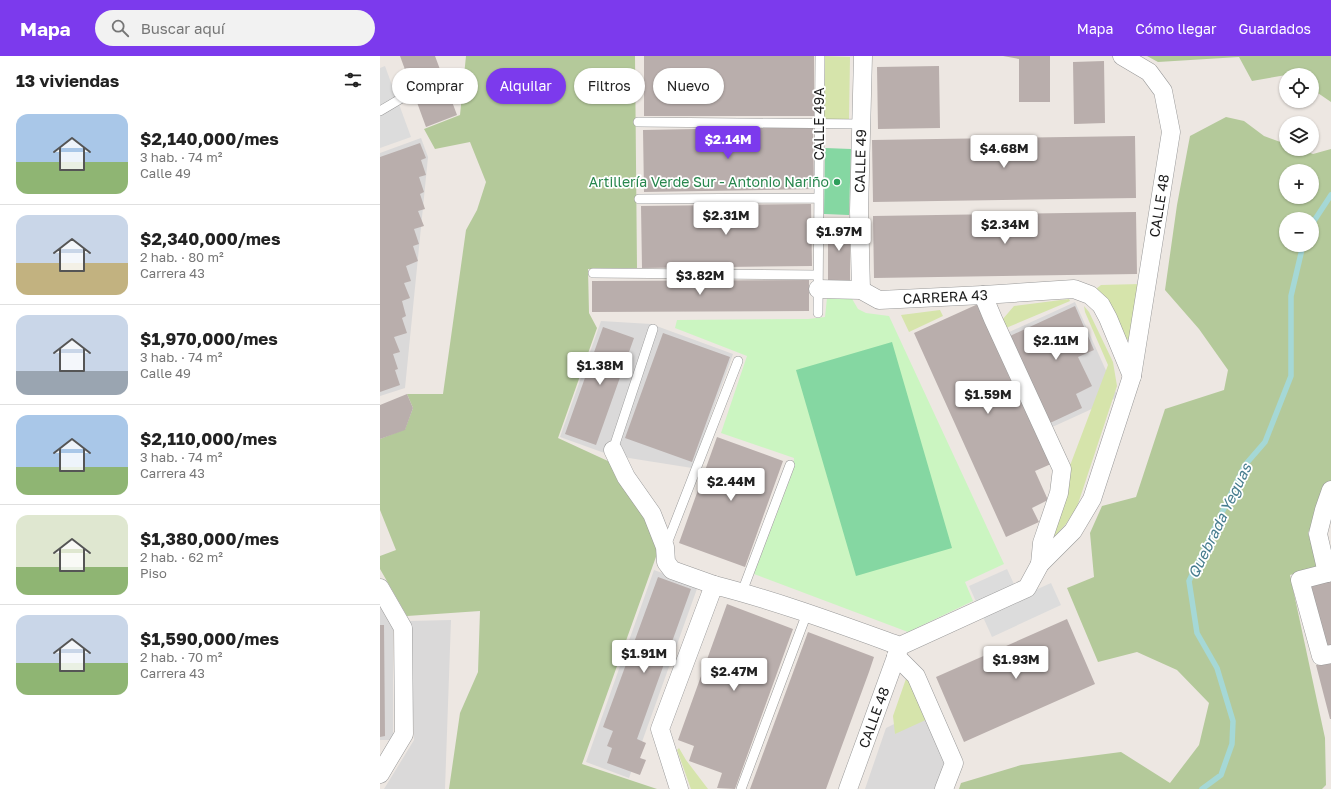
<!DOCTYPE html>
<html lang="es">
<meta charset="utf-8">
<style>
:root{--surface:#fff;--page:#f2f2f2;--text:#222;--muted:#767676;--line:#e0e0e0;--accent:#7c3aed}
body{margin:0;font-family:"Golos Text",sans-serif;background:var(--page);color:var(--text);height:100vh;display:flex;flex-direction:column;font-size:15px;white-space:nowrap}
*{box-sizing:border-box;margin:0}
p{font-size:13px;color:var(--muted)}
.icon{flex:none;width:22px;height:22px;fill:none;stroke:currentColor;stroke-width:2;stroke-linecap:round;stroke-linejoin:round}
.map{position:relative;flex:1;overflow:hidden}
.panel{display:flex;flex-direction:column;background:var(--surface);width:380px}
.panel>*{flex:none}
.banner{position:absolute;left:12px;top:12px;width:380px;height:36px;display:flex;gap:8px}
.fabs{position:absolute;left:899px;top:12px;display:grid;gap:8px}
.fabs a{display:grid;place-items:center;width:40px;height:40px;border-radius:50%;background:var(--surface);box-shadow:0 1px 3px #0004;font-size:20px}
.price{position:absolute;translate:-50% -34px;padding:0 9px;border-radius:4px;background:#fff;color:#222;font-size:13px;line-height:26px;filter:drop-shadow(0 1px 2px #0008)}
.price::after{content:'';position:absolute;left:50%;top:24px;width:12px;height:9px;margin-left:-6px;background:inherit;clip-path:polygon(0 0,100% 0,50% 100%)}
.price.active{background:var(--accent);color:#fff}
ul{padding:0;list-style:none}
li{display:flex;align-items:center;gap:12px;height:100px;padding:0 16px}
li+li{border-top:1px solid var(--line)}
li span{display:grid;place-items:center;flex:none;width:112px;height:80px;border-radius:12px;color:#555}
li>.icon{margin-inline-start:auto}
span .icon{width:48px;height:48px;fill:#fffc;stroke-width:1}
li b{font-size:17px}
h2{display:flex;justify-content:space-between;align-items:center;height:48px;padding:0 16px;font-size:17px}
.pill{padding:0 14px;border-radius:18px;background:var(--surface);box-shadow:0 1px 3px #0004;font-size:14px;line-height:36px}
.pill.active{background:var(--accent);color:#fff}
header{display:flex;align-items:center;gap:24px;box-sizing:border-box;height:56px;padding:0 20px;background:var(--accent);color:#fff}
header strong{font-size:19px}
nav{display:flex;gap:22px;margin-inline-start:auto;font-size:14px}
.search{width:280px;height:36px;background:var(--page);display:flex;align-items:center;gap:10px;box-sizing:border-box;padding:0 14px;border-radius:22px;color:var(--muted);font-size:15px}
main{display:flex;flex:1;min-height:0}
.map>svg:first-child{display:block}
.residential{fill:#dad9d9}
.grass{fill:#d6e4ab}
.forest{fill:#b4c99a;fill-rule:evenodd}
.park{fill:#cbf5c1}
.pitch{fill:#85d7a2}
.parking{fill:#dcdcdc}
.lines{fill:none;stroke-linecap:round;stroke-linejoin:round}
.stream{stroke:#a5d8d6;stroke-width:5.5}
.building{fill:#b9aeac}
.service-casing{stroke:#999;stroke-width:10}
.minor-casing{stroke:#999;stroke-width:19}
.service{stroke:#fff;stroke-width:9}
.minor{stroke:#fff;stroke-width:18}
.leisure-dot{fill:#2e9e5b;stroke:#fff;stroke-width:1.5}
.labels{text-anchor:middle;stroke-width:3.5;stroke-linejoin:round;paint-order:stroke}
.street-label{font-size:14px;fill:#1c1c1c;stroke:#fff}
.leisure-label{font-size:14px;fill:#27864d;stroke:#fff;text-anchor:end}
.water-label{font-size:15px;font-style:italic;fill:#477d8f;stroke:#fff}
</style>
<header>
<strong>Mapa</strong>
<div class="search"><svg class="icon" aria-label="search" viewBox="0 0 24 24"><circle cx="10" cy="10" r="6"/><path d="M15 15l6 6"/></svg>Buscar aquí</div>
<nav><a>Mapa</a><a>Cómo llegar</a><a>Guardados</a></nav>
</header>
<main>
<section class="panel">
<h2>13 viviendas<svg class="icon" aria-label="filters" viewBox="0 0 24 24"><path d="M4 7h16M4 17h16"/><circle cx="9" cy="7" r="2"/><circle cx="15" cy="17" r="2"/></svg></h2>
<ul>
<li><span style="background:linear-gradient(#a9c7e8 60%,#8fb573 0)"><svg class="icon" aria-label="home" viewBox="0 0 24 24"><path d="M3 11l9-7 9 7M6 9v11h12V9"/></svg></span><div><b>$2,140,000/mes</b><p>3 hab. · 74 m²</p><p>Calle 49</p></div></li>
<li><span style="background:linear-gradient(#c9d6e8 60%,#c2b280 0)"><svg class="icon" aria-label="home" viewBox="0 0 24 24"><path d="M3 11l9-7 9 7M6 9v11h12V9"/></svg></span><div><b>$2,340,000/mes</b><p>2 hab. · 80 m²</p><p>Carrera 43</p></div></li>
<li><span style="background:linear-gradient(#c9d6e8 70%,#9aa5b1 0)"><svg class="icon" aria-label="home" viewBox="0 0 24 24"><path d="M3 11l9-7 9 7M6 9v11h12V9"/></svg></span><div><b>$1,970,000/mes</b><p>3 hab. · 74 m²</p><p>Calle 49</p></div></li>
<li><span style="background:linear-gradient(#a9c7e8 65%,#8fb573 0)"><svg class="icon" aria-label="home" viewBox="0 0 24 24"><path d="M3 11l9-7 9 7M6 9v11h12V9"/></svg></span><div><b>$2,110,000/mes</b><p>3 hab. · 74 m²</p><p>Carrera 43</p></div></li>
<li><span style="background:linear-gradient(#dfe7d0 65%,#8fb573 0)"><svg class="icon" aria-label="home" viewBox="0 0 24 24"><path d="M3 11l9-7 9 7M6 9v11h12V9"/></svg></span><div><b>$1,380,000/mes</b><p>2 hab. · 62 m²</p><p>Piso</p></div></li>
<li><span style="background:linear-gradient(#c9d6e8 60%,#8fb573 0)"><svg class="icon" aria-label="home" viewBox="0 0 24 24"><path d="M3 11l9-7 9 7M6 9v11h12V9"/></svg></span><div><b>$1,590,000/mes</b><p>2 hab. · 70 m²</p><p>Carrera 43</p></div></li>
</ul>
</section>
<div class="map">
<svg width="951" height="733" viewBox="0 0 951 733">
<rect width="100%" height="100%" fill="#ede7e2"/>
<path class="residential" d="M41 82 48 101 25 332 0 340V97Z
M695 246 738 341 668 373 625 278Z
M221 265 271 268 353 298 312 412 230 399 180 381Z
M274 514 318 530 249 722 206 706Z
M0 548 13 570V684H0Z
M71 564 65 733H4L34 684 30 565Z
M541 655 567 708 557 733H485L506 672Z"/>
<path class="grass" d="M445 0 470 1 469 63H443Z
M760 228 751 281 747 284C739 267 732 243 716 233L721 229Z
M689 243 690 245 626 272 622 264 634 250Z
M704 250 709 256 733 306 737 330 697 451 686 468 671 484 686 414 691 407 728 309 705 256Z
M560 254 563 260 529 276 521 259Z
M528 617 550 662 515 678 513 660Z
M299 692 306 704 328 733H311L297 694Z"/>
<path class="forest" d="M86 0H255L257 212 208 213 209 257 217 272 178 382 243 412 271 458 277 498 202 708 277 733H69L80 657 98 616 100 555 27 560 0 513V500L16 494 0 454V383L25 373 33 352 27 338H63L86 174 97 154 106 126 90 86 55 93 44 73 80 59Z
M767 0H951V46L932 33V19H906L872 25 859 1 778 6Z
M846 61 864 65 884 80 906 88V93H920L933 98 951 93V431L928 477 938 511 910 519 945 682 946 729 942 733H579L581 727 641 709 741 696 790 727 819 689 829 647 797 614 757 596 718 606 687 532 714 521 710 477 722 450 756 441 785 353 844 334 848 314 819 273 785 234 797 149 810 80ZM906 115H932V141H906ZM906 163H932V189H906Z"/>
<path class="park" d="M471 241 478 253 486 257 509 260 624 508 585 526 593 545 528 576 374 518 413 415 414 402 341 377 367 300 295 272 297 264 428 263 445 261 447 242Z"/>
<path class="pitch" d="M445 92 471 93 469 159 444 158Z
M512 286 572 492 476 520 416 314Z"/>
<path class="parking" d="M5 10 31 81 0 92V12Z
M627 513 640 541 671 527 681 549 612 581 589 530Z"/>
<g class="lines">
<path class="stream" d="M932 168 951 139
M822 733 841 719 852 688 853 665 837 612 817 577 809 525 865 409 885 386 911 320V240L923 189"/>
</g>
<path class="building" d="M20 0H55L77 59 46 71Z
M264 0H434V60H264Z
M623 0H670V46H639V3Z
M724 5 725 67 694 68 693 6Z
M559 10 560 72 498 73 497 11Z
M433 71 434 133 264 136 263 74Z
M755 80 756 142 493 146 492 84Z
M40 87 46 102 41 104 46 119 39 121 44 136 40 138 45 153 38 155 44 170 34 173 39 188 33 190 38 205 26 210 31 225 24 227 30 242 22 245 26 260 22 262 27 277 14 281 20 296 13 298 18 313 15 314 20 329 0 336V101Z
M431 148 432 210 262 212 261 150Z
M756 156 757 218 494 222 493 160Z
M448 163H470V228H448Z
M429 224V255L212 256V225Z
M598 248 671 408 655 415 668 444 652 452 659 466 626 481 534 277Z
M695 250 714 294 698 301 712 330 696 338 702 352 670 367 630 280Z
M223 271 254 282 216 389 185 378Z
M283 277 350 301 312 406 245 382Z
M27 338 33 352 25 374 0 383V349Z
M337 381 403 405 365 511 299 487Z
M278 521 311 533 257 683 266 687 260 702 266 704 260 719 227 707 232 692 227 690 233 675 223 671Z
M951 522V590L947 591 930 528Z
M347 548 413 573 355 733 337 732 342 717 309 705 314 690 298 684Z
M687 563 715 628 584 686 556 621Z
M0 569H4L5 680 0 681Z
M428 576 494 601 489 616 446 733H370Z
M951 605V663H950L936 609Z"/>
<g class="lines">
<g class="service-casing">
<path id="service" d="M0 55 27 39
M258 66 481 68
M259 143 439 142
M213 217 438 219
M438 257 440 0
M233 394 273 273
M286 490 358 305
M362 536 410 409
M361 733 427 557"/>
</g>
<g class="minor-casing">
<g id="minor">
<path id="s1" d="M438 233 481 234 499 244 603 239 694 233 710 239 721 249 728 262 752 320"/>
<path id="s2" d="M481 234 479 155 483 0"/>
<path d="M603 239 613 263 682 413 679 437 662 487 660 508"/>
<path d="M233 394 246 421 272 458 285 491 286 506 292 514 334 529"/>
<path d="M951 516 920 524 941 600 951 598"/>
<path d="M947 517 938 478 944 454 951 434"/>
<path d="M0 532 23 572 24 678 0 718"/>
<path d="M516 600 536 620 574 707 564 733"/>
<path id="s3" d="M299 733 280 673 334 529C397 545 459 568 520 590L647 532 660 508 693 475 712 443 752 320 791 76 783 35 769 16 742 0"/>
<path id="s4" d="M468 733 520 590"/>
</g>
</g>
<use href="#service" class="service"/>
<use href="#minor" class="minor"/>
</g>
<circle class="leisure-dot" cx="457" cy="126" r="4"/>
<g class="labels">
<g class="street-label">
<text transform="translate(439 68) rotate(-90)" y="5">CALLE 49A</text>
<text dy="5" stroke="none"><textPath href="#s2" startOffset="129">CALLE 49</textPath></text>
<text dy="5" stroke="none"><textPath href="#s3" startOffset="965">CALLE 48</textPath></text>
<text dy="5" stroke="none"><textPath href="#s1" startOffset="130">CARRERA 43</textPath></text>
<text dy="5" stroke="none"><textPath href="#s4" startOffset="76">CALLE 48</textPath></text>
</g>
<g class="leisure-label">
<text x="449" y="131">Artillería Verde Sur - Antonio Nariño</text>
</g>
<g class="water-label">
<text transform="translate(840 465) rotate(-64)" y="5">Quebrada Yeguas</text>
</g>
</g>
</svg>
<div class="fabs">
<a><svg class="icon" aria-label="locate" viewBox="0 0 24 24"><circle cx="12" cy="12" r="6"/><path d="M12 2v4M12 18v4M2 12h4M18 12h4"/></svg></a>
<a><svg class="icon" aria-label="layers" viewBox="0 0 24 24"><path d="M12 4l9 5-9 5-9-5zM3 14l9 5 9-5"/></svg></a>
<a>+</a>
<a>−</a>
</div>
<b class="price active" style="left:348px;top:104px">$2.14M</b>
<b class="price" style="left:624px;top:113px">$4.68M</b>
<b class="price" style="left:346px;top:180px">$2.31M</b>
<b class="price" style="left:625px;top:189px">$2.34M</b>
<b class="price" style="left:459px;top:196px">$1.97M</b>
<b class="price" style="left:320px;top:240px">$3.82M</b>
<b class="price" style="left:676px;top:305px">$2.11M</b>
<b class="price" style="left:220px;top:330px">$1.38M</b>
<b class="price" style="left:608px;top:359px">$1.59M</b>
<b class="price" style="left:351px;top:446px">$2.44M</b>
<b class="price" style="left:264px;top:618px">$1.91M</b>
<b class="price" style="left:636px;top:624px">$1.93M</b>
<b class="price" style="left:354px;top:636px">$2.47M</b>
<div class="banner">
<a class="pill">Comprar</a>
<a class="pill active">Alquilar</a>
<a class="pill">Filtros</a>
<a class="pill">Nuevo</a>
</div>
</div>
</main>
